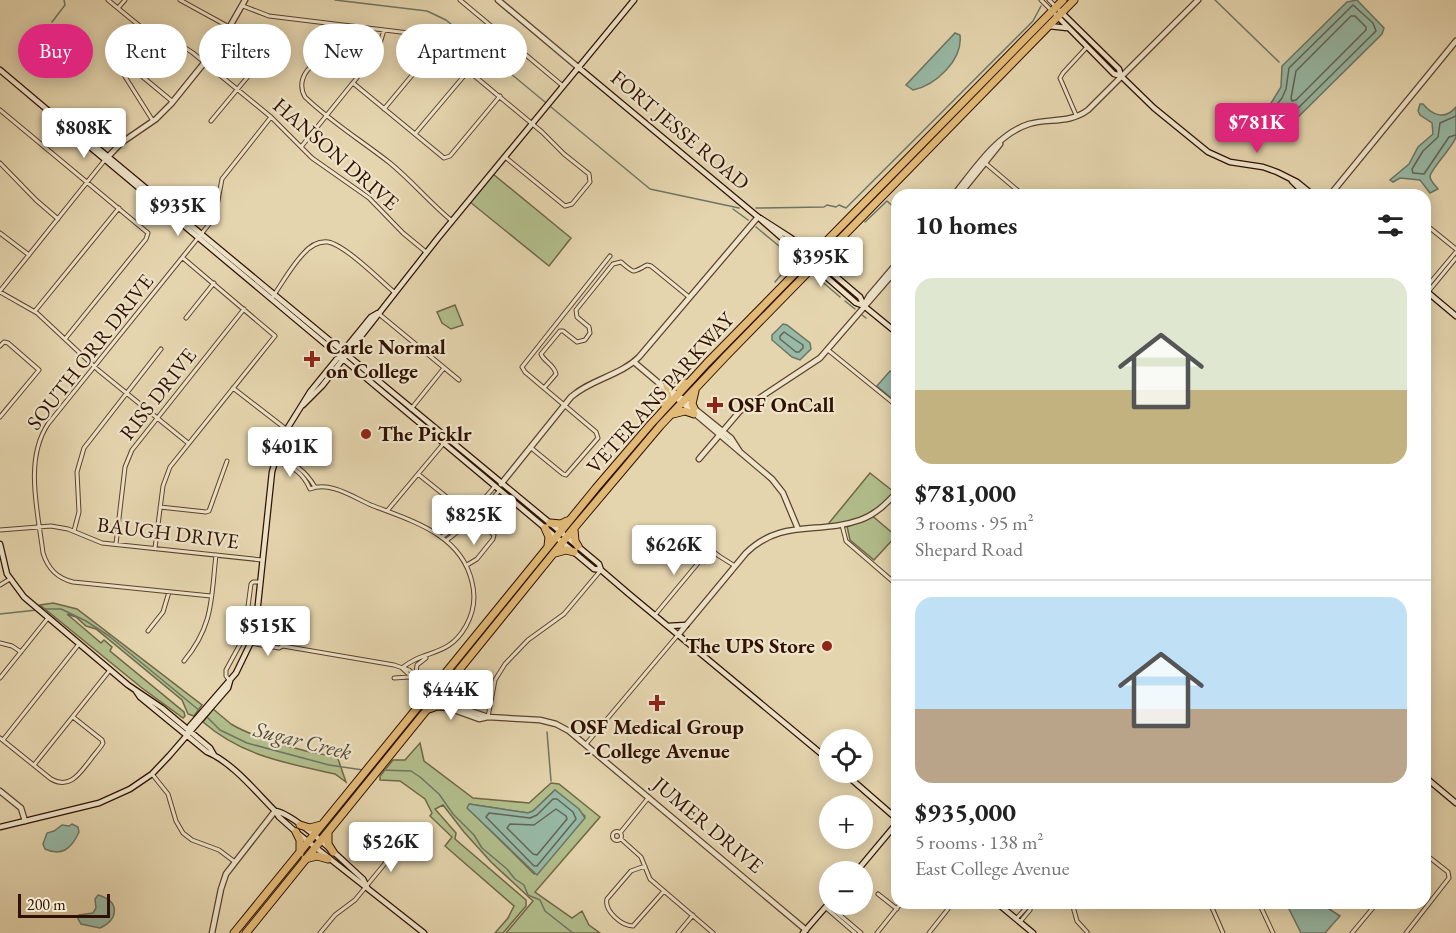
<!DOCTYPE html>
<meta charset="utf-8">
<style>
:root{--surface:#fff;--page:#f6f6f6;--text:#222;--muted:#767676;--line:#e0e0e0;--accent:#db2777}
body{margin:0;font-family:"EB Garamond",serif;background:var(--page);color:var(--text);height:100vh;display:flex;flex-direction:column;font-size:22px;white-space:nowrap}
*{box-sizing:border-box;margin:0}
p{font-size:20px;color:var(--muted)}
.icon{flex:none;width:33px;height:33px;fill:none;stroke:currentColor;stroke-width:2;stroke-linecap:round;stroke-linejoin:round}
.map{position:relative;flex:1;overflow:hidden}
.sheet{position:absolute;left:891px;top:189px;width:540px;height:720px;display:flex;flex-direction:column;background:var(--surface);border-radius:18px;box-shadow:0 3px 15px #0003}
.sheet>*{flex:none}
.guide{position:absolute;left:18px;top:24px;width:570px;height:54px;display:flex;gap:12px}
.tools{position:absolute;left:819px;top:729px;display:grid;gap:12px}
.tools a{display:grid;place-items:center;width:54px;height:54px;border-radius:50%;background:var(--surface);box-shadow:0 3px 15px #0003;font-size:30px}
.scale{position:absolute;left:18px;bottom:15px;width:92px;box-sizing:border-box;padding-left:6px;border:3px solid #2f1001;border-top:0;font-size:16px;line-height:21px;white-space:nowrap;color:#2f1001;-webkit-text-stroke:4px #eee4ca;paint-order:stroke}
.price{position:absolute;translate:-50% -51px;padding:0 14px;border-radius:6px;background:#fff;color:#222;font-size:20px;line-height:39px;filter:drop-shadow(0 2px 3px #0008)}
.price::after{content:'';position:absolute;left:50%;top:36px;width:18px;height:14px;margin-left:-9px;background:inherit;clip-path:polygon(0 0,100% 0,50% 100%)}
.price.selected{background:var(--accent);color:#fff}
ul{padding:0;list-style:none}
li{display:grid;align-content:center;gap:12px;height:318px;padding:0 24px}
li+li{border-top:2px solid var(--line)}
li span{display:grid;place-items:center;height:186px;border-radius:18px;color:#555}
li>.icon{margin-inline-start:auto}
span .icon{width:108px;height:108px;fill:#fffc;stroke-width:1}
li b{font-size:26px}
h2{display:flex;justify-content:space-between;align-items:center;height:72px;padding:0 24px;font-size:26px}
.pill{padding:0 21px;border-radius:27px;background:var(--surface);box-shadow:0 3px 15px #0003;font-size:21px;line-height:54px}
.pill.selected{background:var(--accent);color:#fff}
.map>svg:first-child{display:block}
.green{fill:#b2be8c;stroke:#706746;stroke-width:1.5;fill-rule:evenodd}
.water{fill:#97b9a6;stroke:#6d7564;stroke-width:1.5}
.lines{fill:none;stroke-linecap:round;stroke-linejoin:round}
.shore{stroke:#636454;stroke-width:1.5}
.stream{stroke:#6d7564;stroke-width:1.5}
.minor-casing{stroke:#5c412c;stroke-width:5}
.tertiary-casing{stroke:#5c412c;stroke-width:7}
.secondary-casing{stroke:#2f1001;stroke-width:7}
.trunk-casing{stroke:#2f1001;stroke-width:9}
.minor{stroke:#eee4ca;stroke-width:3}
.tertiary{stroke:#eee4ca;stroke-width:4.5}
.secondary{stroke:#eee4ca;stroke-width:4.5}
.trunk{stroke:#e2ba77;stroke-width:7}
.poi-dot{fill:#8f2418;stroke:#eee4ca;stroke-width:2}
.labels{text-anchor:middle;stroke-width:4.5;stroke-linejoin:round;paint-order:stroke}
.street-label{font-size:21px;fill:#2f1001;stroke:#eee4ca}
.poi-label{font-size:21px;font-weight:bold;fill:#2f1001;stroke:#eee4ca;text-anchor:start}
.water-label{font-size:22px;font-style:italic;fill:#534b3b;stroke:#eee4ca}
</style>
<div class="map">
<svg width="1456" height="933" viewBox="0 0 1456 933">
<rect width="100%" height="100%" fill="#e5d5ae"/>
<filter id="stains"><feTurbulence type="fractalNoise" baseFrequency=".00333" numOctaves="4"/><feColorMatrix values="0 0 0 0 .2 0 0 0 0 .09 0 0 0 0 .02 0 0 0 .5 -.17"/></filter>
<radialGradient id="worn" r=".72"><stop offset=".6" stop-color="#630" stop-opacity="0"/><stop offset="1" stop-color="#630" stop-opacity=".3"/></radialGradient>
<path class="green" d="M493 174 571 238 549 266 470 202Z
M455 305 463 325 451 329 442 323 437 312Z
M870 473 894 492 883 504 869 513 896 536 874 560 850 540 847 526 829 528V523Z
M53 603 77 609 202 705 194 716 188 714 182 700 96 629 86 626 76 617 67 614 101 643 104 640 112 647 110 651 184 712 185 716 183 718 142 688 40 605Z
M213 709C219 714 225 719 231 724 252 737 312 755 337 756L346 782 335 774C286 763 242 756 203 722Z
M420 743 424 761 473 798 529 803 551 783 559 784 600 817 535 892 572 918 582 911 589 925 600 933H506L533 901 491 862 464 832 443 805 435 809 456 833 455 839 526 900V906L503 933H495L508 918 514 906 445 846 452 837 430 816 432 813 425 799 400 781 380 780V776L393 760H405ZM555 790 585 816 534 874 468 808 470 804 528 813 533 811Z"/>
<path class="water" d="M1357 0 1384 28 1382 34 1284 131 1273 127 1263 116 1281 87 1282 66 1347 2Z
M955 33 960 35C963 60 936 85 913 90L906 85Z
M1420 104H1423C1433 116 1445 120 1456 107 1456 116 1456 128 1456 137 1453 147 1429 171 1430 177 1431 182 1436 186 1438 189L1430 193 1420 180 1400 178 1393 182 1390 180 1409 164 1418 147 1433 134 1432 123 1420 115 1418 111Z
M783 324 787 325 810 343 811 349 800 360 792 357 772 340V335Z
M890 371 897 377V403L877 386Z
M555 790 579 809 585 818 537 875 467 808 469 804 528 813 533 811Z
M72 824 78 827 79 832C72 848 62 857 45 849L43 844 47 833 54 831 62 825 69 826Z
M98 895C120 901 119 919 100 928L81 924 78 919 79 915 93 913 96 908 95 899Z
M1286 903H1320L1340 916 1325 933H1301Z"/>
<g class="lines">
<path class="shore" d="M1353 5 1373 23 1376 31 1283 123 1277 122 1270 113 1282 98 1286 89 1289 68Z
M1351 16H1355L1366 27V30L1296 100 1292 101 1291 98 1296 71Z
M1456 116 1440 123 1438 137 1423 151 1412 169 1413 173 1424 174 1449 137 1456 135
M784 332 803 345V348L799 352H796L780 339V336Z
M553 799H557L573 812 576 819 537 866H534L486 817 489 813 530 818 537 815Z
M556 809 566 816 567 819 537 855 533 854 507 828 510 824 534 825Z"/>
<path class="stream" d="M335 0 427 11 446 20 650 189 739 208
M1215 0 1279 62
M52 22 65 5 64 0
M756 208 824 207 827 205 836 207 839 205 846 208 1033 21 1041 6
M733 209 748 220
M865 222 887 201 897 210
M756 227 779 246
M819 279 840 297
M775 282 792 262 790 256 782 249
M845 301 855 309
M862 315 866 318
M41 609H61L86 621 109 636 200 711
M0 614 37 610
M206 716 220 730 247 743 329 765 363 770
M547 732 551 781
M380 770 411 771 420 777 439 794 453 814 474 835 482 848 507 869 515 879 524 885 528 895 540 900 545 911 573 933"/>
<g class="minor-casing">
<path id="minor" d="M108 0 147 32 181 45 193 53 271 117 312 158 369 198 403 233 426 252
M180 0 231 28
M460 0 563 86
M1041 0 1052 11
M1049 0 1055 6
M243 6 269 16 409 33 430 39 542 132 564 154 589 174 590 182 572 204 565 206 505 157
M118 8 125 0
M314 64C303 72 298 85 305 97 331 122 362 141 390 163 412 181 430 203 452 221
M353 83 444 158 450 156 500 96
M384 109 438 44
M0 110 148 233 146 239 65 339
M1076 115 1060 78 1063 73 1087 47
M153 121 124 75 125 68H132L173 102
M211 121 260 62 268 57
M415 134 469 70
M301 147 377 53 384 30
M984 162 1023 195
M0 163 36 200 58 219
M1425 224 1456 249
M0 233 29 255
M889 276 897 283
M1425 289 1456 252
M0 291 104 161
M0 292 37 313 98 370 188 443
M1428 292 1456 258
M271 299C282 284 290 268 303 254 309 247 318 241 328 242 345 245 380 280 394 292
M35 311 119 208
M379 314 459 380
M186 318 214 283
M0 346 4 342 8 343 39 370 0 417
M828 350 897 406
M233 388 286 429
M544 388 556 374C554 364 544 362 541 354L560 331H563L577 342 585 340 590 333 589 327 577 317 576 310 613 264 621 262C635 274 632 273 647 265L651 266 689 297
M411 409 444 368
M530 447 563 474 566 475 598 438 596 432 525 372 522 367 610 256
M275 457C294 463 305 470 315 487
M276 462C293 466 303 473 310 489 330 481 353 497 371 505 412 521 461 534 472 582 476 598 474 612 466 626 448 658 424 649 402 668
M418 474 494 535 493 539 477 559 467 565
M160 507 206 512 209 511 227 461
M387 511 444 443
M842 525 846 541 897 585
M0 530 51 526 68 529 102 543 262 560
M74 531 79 512 77 472 84 448 161 349
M693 536 719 556 735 566
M442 537 467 519 495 486
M447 540 475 518 500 490
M116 544 125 467 132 450 244 309
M155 548 163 486 170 467 275 336 183 258
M0 585 10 579
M211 596 73 582C57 578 48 569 43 553 38 512 24 460 48 424L210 223 216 211 222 179 271 117
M655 615 709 550
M148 631 163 612 169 592
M253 638 279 642 283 646 394 665 409 670 431 687
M0 643 12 646 21 652
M250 643 279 648 283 646
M184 661C214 625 211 598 216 555
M403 669 418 683
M416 673 417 665 426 658
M0 678 48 618
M394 678 410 677
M230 681 226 676V670L244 637 251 584 253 582H260
M488 717 495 680 505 664 528 640 564 614 601 570
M0 738 51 779C70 790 80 773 91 759 95 753 100 749 103 743L102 740 73 717
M3 740 79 644
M586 744 677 636
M34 765 110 670
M152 774 168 794 176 821 183 833 192 840 219 850 235 862
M612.5 836a4.5 4.5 0 1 1 9 0a4.5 4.5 0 1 1-9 0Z
M620 833 649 797
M621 839 641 857 650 879 713 933
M645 866 631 871 607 899C604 911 622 926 633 926L664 891
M878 894 897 909
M1072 903 1077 921 1087 932
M1210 903 1223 933
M1259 903 1273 933
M828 905 861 933
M825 907 855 933
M1016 919 1027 907 1035 903
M1020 922 1030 910 1031 906
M320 933 335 915 355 900 396 850 405 846
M678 933 693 915
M877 933 901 903
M929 933 948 909 947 903
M1352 933 1377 903
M1406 933 1449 878 1448 872 1425 854"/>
</g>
<g class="tertiary-casing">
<path id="tertiary" d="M498 0 579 68
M106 159 121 143 156 119 171 104 221 42 245 0
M954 195C974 170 997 134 1029 124 1049 118 1069 124 1088 110L1198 0
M959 195 1000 144
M1330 195 1456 41
M865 303 869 296 897 263
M634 362 772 479 783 493 798 529
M669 388 731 438 740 452
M699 459 740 411 820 358 897 269
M501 484 571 397C591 379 620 376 639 357L758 217
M678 635 746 553C782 518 818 535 860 520 875 515 886 504 897 492
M440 694 461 708 488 717
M434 696 454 710 479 719 488 717 540 720 556 724 569 731 806 930
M0 791 21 808 25 821
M212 933 221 889 226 874 275 811"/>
</g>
<g class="secondary-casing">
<path id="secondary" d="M1060 11 1119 69 1121 76
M1056 15 1114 74 1121 76 1154 108 1208 152 1230 162 1263 167 1277 172 1297 182 1313 195
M1049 26 1067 28
M579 68 758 217 856 303 864 306 897 333
M0 70 57 118 83 136 550 523 599 564 601 570 629 594 830 761
M65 126 563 543 594 569 601 570
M1292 181 1306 195
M760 218 791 238 860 297 864 306
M803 248 821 247
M1425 290 1456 316
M303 405 322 386 438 238 634 0
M0 544 7 574 24 597 128 685 162 708 210 748 214 755
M668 626 686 625
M136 691 140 697 207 752C232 762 256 792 275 811L279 817 296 832 424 933
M187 735 190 726 236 673 252 640 257 614 272 472 282 437 310 392 371 317 378 313
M843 772 897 819
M1425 777 1456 803
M275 811C295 813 346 864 363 879L367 887
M0 827 99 803 130 789 152 774 169 756 228 688 230 681
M856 872 897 823
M997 903 1033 933
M803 933 830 902"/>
</g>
<g class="trunk-casing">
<path id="trunk" d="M667 386 678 387 685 383
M665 406 668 399 667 391
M694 408 692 404 695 391
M673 414 685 411 694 414
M550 523 561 524 567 521
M545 528 549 537 548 546
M574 529 575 541 578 546
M555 553 566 550 574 552
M422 679 432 681 442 678
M420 684 422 692 421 702
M449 684 448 696 451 702
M429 709 437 706 449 707
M300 825 310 828 321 825
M296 832 300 840V853
M328 832V844L333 852
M305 859 317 856 328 859
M234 933 596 488 650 425 707 363 1063 0
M246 933 574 528 660 426 725 357 1074 0"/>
</g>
<use href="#minor" class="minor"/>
<use href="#tertiary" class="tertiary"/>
<use href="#secondary" class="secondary"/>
<use href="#trunk" class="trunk"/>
</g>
<g class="poi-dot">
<path d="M309 350h6v6h6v6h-6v6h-6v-6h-6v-6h6z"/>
<path d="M712 396h6v6h6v6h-6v6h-6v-6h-6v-6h6z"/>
<circle cx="366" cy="434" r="6"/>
<circle cx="827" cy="646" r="6"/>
<path d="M654 694h6v6h6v6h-6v6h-6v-6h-6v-6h6z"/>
</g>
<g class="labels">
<g class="street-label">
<text transform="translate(680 130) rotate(40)" y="7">FORT JESSE ROAD</text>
<text transform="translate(336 154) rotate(41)" y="7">HANSON DRIVE</text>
<text transform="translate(90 352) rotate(-52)" y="7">SOUTH ORR DRIVE</text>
<text transform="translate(660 393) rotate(-48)" y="7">VETERANS PARKWAY</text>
<text transform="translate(158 394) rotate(-52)" y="7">RISS DRIVE</text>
<text transform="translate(168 533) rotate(7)" y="7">BAUGH DRIVE</text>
<text transform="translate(708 825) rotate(40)" y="7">JUMER DRIVE</text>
</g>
<g class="poi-label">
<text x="326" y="354">Carle Normal<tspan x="326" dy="24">on College</tspan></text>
<text x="728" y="412">OSF OnCall</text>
<text x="378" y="441">The Picklr</text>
<text x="815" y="653" text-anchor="end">The UPS Store</text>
<text x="657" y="734" text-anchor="middle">OSF Medical Group<tspan x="657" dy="24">- College Avenue</tspan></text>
</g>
<g class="water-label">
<text transform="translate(303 740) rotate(14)" y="8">Sugar Creek</text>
</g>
</g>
<rect width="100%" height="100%" filter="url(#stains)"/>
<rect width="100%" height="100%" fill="url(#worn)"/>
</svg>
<div class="tools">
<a><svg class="icon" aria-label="locate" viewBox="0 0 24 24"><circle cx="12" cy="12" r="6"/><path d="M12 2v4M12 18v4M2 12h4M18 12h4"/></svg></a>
<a>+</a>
<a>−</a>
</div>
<div class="scale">200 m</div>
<b class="price selected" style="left:1257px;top:154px">$781K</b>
<b class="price" style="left:84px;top:159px">$808K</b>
<b class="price" style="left:178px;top:237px">$935K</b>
<b class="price" style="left:821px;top:288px">$395K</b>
<b class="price" style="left:290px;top:478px">$401K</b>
<b class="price" style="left:474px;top:546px">$825K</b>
<b class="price" style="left:674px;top:576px">$626K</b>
<b class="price" style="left:268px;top:657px">$515K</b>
<b class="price" style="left:451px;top:721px">$444K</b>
<b class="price" style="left:391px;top:873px">$526K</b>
<div class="guide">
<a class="pill selected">Buy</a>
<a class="pill">Rent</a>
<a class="pill">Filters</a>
<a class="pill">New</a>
<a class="pill">Apartment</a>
</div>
<section class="sheet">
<h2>10 homes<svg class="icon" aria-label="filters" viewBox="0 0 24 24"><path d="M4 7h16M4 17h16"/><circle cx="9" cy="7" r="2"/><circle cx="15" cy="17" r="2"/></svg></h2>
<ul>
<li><span style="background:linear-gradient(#dfe7d0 60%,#c2b280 0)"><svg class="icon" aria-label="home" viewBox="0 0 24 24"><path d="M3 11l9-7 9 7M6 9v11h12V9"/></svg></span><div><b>$781,000</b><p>3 rooms · 95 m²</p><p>Shepard Road</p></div></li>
<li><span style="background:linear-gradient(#bfe0f5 60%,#b9a48a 0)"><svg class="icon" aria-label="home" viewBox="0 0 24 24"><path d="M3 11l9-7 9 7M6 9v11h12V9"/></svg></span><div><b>$935,000</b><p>5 rooms · 138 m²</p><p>East College Avenue</p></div></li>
</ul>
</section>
</div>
